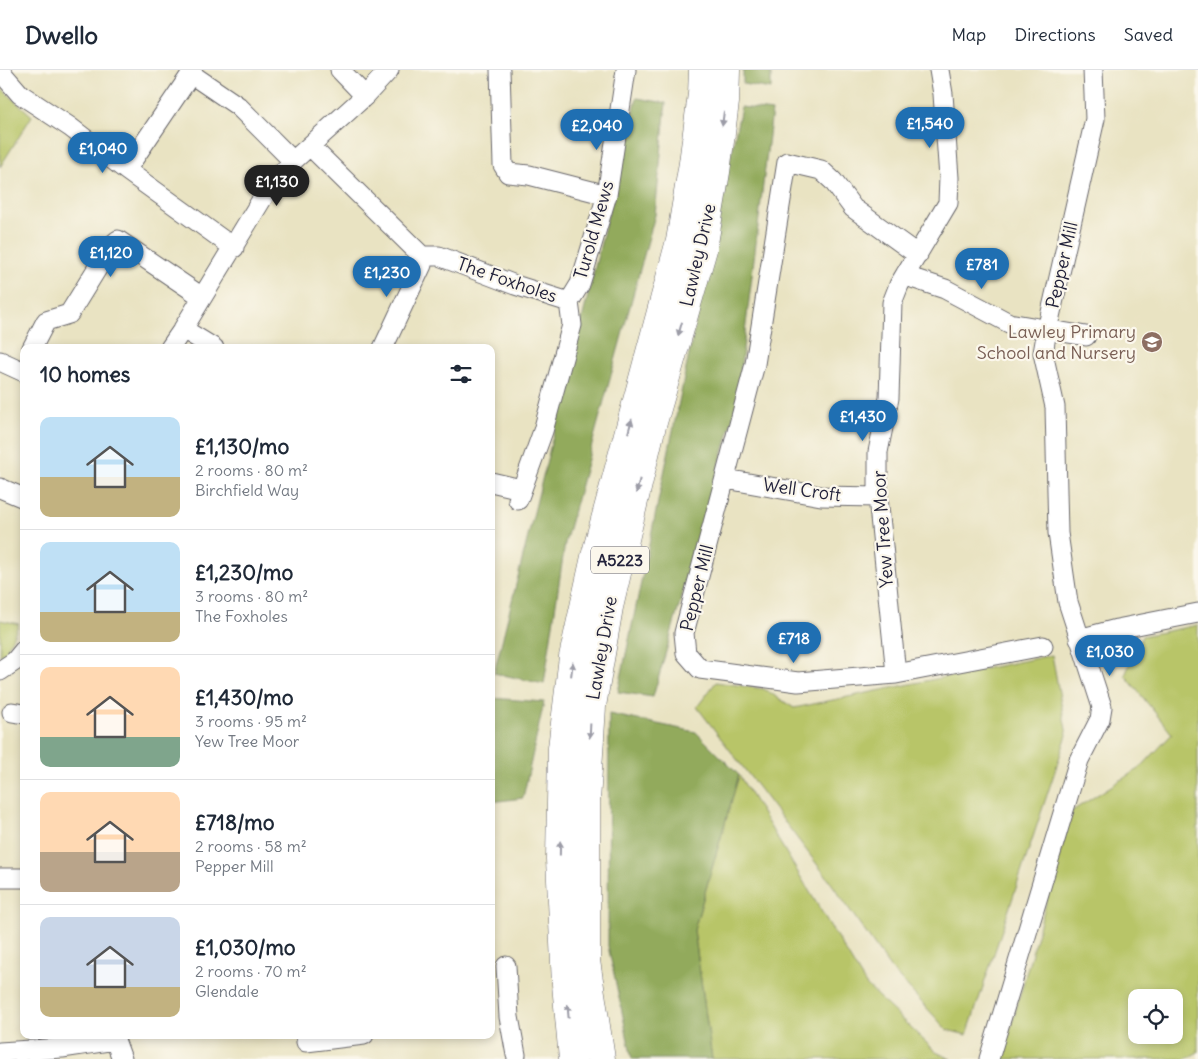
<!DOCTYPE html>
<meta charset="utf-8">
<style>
:root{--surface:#fff;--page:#f2f2f3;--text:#1f2937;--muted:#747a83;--line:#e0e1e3;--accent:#1f6fb2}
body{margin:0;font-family:Delius,sans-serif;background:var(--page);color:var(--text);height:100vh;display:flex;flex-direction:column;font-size:19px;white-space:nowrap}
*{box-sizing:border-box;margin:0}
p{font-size:16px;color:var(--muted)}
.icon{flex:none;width:28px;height:28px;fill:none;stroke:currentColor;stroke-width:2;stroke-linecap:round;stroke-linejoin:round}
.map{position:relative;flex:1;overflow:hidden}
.panel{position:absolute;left:20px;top:274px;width:475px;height:695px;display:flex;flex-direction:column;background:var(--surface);border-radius:10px;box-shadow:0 2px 8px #0003}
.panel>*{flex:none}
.controls{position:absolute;left:1128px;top:919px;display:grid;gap:10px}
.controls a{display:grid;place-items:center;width:55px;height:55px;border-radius:10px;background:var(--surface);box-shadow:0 2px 8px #0003;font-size:25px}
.price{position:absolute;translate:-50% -42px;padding:0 11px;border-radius:18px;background:var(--accent);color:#fff;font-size:16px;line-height:32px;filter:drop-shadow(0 1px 2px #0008)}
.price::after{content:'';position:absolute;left:50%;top:30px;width:15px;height:11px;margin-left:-8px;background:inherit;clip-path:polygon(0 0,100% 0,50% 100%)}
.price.on{background:#222;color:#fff}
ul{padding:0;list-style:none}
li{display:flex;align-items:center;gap:15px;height:125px;padding:0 20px}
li+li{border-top:1px solid var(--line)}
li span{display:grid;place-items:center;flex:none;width:140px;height:100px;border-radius:10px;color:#555}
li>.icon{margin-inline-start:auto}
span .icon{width:60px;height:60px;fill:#fffc;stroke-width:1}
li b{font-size:21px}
h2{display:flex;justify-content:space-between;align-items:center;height:60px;padding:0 20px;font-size:21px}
header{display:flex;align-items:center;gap:30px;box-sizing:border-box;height:70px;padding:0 25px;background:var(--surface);border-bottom:1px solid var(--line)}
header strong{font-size:24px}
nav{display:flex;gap:28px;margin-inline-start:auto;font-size:18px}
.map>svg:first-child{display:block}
.green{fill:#b8c567;stroke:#6d7451;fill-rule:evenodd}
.forest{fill:#92aa5c;stroke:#5a664c}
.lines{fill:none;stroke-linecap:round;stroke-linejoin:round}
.street-casing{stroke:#68666a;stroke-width:21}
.primary-casing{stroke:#68666a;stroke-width:29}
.street{stroke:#fff;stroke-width:19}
.primary{stroke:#fff;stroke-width:28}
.oneway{fill:#9c9ca7}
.labels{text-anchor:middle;stroke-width:4.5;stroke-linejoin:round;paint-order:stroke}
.shield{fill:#fbf7ec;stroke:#636270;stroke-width:1}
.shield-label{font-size:16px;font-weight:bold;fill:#22223b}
.street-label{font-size:18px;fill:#22223b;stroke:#fbf7ec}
.education-label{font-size:18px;fill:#785e54;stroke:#fbf7ec;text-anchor:end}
</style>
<header>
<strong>Dwello</strong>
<nav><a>Map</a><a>Directions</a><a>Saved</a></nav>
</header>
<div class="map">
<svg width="1198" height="989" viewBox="0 0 1198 989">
<rect width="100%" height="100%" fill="#fbf7ec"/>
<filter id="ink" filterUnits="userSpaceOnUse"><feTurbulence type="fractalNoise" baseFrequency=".02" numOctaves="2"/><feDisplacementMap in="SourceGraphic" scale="10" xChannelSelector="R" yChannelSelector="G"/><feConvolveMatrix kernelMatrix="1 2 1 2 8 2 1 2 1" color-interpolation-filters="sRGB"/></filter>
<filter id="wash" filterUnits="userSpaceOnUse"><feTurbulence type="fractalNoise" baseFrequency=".0096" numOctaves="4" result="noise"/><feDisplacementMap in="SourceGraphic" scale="20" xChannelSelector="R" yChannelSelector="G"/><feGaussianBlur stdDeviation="1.12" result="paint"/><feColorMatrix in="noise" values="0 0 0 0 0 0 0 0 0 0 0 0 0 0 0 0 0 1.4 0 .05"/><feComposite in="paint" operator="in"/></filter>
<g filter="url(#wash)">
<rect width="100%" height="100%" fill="#e9e3c2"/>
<path class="green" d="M0 17 32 46 0 97Z
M0 550 19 554 6 581 0 586Z
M1198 555V982L1186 989H1002L1072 741 1141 697 1172 664 1125 605 1142 566ZM1136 928H1174V965H1136Z
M1052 585 1067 665 967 965 947 960 891 899 829 810 697 637 716 612 764 619 794 638Z
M739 705 866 915 936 982 951 989H712L694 860Z"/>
<path class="forest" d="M743 0H771V19L743 14Z
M637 28 666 33 655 145 565 473 544 614 494 603Z
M741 37 772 41 736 337 653 627 618 622Z
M491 628 544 632 523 728 491 732Z
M609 644 696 662 739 705 694 860 712 989H632L608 876Z"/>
</g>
<g filter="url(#ink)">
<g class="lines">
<g class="street-casing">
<path id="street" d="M340 0 365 26
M500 0 503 95 508 103 529 105 607 125
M0 1 20 24 70 57 126 100 234 178
M310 76 422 186H439L515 215 569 232
M126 100 191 4 238 36 293 91
M918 185 853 138 833 111 821 100 787 92 755 294 684 563 686 583 700 599 798 612 896 604 1043 576
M906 203 915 209 945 219 1009 253 1086 266
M183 259 214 278
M32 278 46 251 69 244 111 176 118 170 202 227
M170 278 183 259 270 116 293 91 365 26 389 0
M383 278 422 195V186
M0 291 24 302
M726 409 821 426 878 427
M491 412 521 419
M0 418 24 428
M518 430 543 361 572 255 569 232 580 214 607 125 626 0
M1079 569 1117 559 1198 543
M0 601 15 591 24 580
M896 604 878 427V382L889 328 892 233 899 215 948 133 949 108 943 24 939 0
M12 642 24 644
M0 808H24
M506 896 509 947 516 985
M116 965 115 970 122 989
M306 972 364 965
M0 982 62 978 115 970
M989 989 1079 690 1100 649 1102 637 1068 532 1058 463 1055 337 1043 283 1047 260 1095 49 1093 0"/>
</g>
<g class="primary-casing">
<path id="primary" d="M573 989 566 914 560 789 562 678 573 587 595 487 680 171 693 93 702 24 703 0
M601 989 586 891V731L592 636 609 537 651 359 703 179 716 102 725 32 726 0"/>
</g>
<use href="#street" class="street"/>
<use href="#primary" class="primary"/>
</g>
<defs><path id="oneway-solid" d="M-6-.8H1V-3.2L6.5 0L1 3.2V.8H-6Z" transform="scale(1.25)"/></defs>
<g class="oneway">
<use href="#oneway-solid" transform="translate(723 49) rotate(97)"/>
<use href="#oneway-solid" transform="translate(680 259) rotate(106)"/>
<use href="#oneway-solid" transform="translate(630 356) rotate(-75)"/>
<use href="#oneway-solid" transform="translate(638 416) rotate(103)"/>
<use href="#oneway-solid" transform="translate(572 599) rotate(-83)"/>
<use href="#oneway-solid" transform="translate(590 661) rotate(93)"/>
<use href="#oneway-solid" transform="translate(560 778) rotate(-89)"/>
<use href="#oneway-solid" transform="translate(568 941) rotate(-95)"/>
</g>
</g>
<defs>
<g id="school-disc" transform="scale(1.125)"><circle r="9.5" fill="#8d6e63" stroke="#fbf7ec"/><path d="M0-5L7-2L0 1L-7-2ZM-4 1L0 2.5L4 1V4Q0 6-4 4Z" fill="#fff"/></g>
</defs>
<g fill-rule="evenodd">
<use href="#school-disc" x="1152" y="272"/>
</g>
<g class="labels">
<rect class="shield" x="591" y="476.5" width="58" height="27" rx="4"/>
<g class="shield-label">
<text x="620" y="496">A5223</text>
</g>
<g class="street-label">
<text transform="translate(594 160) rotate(-74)" y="6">Turold Mews</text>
<text transform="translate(698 185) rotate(-77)" y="6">Lawley Drive</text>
<text transform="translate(1062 195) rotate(-77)" y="6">Pepper Mill</text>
<text transform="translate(507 210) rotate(19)" y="6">The Foxholes</text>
<text transform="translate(802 420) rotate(8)" y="6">Well Croft</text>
<text transform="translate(883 459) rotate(-94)" y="6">Yew Tree Moor</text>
<text transform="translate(697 518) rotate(-76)" y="6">Pepper Mill</text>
<text transform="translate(602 578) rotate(-80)" y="6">Lawley Drive</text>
</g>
<g class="education-label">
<text x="1136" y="268">Lawley Primary<tspan x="1136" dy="21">School and Nursery</tspan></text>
</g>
</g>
</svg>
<div class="controls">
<a><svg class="icon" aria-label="locate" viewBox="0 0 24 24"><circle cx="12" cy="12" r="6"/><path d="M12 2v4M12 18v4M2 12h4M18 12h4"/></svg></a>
</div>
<b class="price" style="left:930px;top:79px">£1,540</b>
<b class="price" style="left:597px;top:81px">£2,040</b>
<b class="price" style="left:103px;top:104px">£1,040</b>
<b class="price on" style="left:277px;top:137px">£1,130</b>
<b class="price" style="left:111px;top:208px">£1,120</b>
<b class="price" style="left:982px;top:220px">£781</b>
<b class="price" style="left:387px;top:228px">£1,230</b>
<b class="price" style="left:863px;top:372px">£1,430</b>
<b class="price" style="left:794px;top:594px">£718</b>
<b class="price" style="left:1110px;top:607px">£1,030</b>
<section class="panel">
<h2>10 homes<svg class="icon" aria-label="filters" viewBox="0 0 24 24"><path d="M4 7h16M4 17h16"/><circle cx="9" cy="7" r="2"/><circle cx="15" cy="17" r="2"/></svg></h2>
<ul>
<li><span style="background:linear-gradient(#bfe0f5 60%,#c2b280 0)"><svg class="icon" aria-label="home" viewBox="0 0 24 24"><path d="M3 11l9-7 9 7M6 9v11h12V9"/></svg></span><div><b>£1,130/mo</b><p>2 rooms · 80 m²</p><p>Birchfield Way</p></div></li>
<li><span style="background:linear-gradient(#bfe0f5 70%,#c2b280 0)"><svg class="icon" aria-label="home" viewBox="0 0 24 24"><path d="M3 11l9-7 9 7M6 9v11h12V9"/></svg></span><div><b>£1,230/mo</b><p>3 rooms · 80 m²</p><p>The Foxholes</p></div></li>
<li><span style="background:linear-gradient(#ffd9b3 70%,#7fa58c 0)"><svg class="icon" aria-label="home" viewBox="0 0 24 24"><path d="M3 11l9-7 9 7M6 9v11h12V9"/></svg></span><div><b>£1,430/mo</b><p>3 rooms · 95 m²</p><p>Yew Tree Moor</p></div></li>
<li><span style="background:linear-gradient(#ffd9b3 60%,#b9a48a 0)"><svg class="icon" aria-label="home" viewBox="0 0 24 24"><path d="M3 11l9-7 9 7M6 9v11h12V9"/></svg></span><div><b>£718/mo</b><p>2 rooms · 58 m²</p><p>Pepper Mill</p></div></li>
<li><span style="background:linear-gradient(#c9d6e8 70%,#c2b280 0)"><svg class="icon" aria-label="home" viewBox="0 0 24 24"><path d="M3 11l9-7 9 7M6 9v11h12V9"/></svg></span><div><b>£1,030/mo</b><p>2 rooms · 70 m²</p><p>Glendale</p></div></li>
</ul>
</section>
</div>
